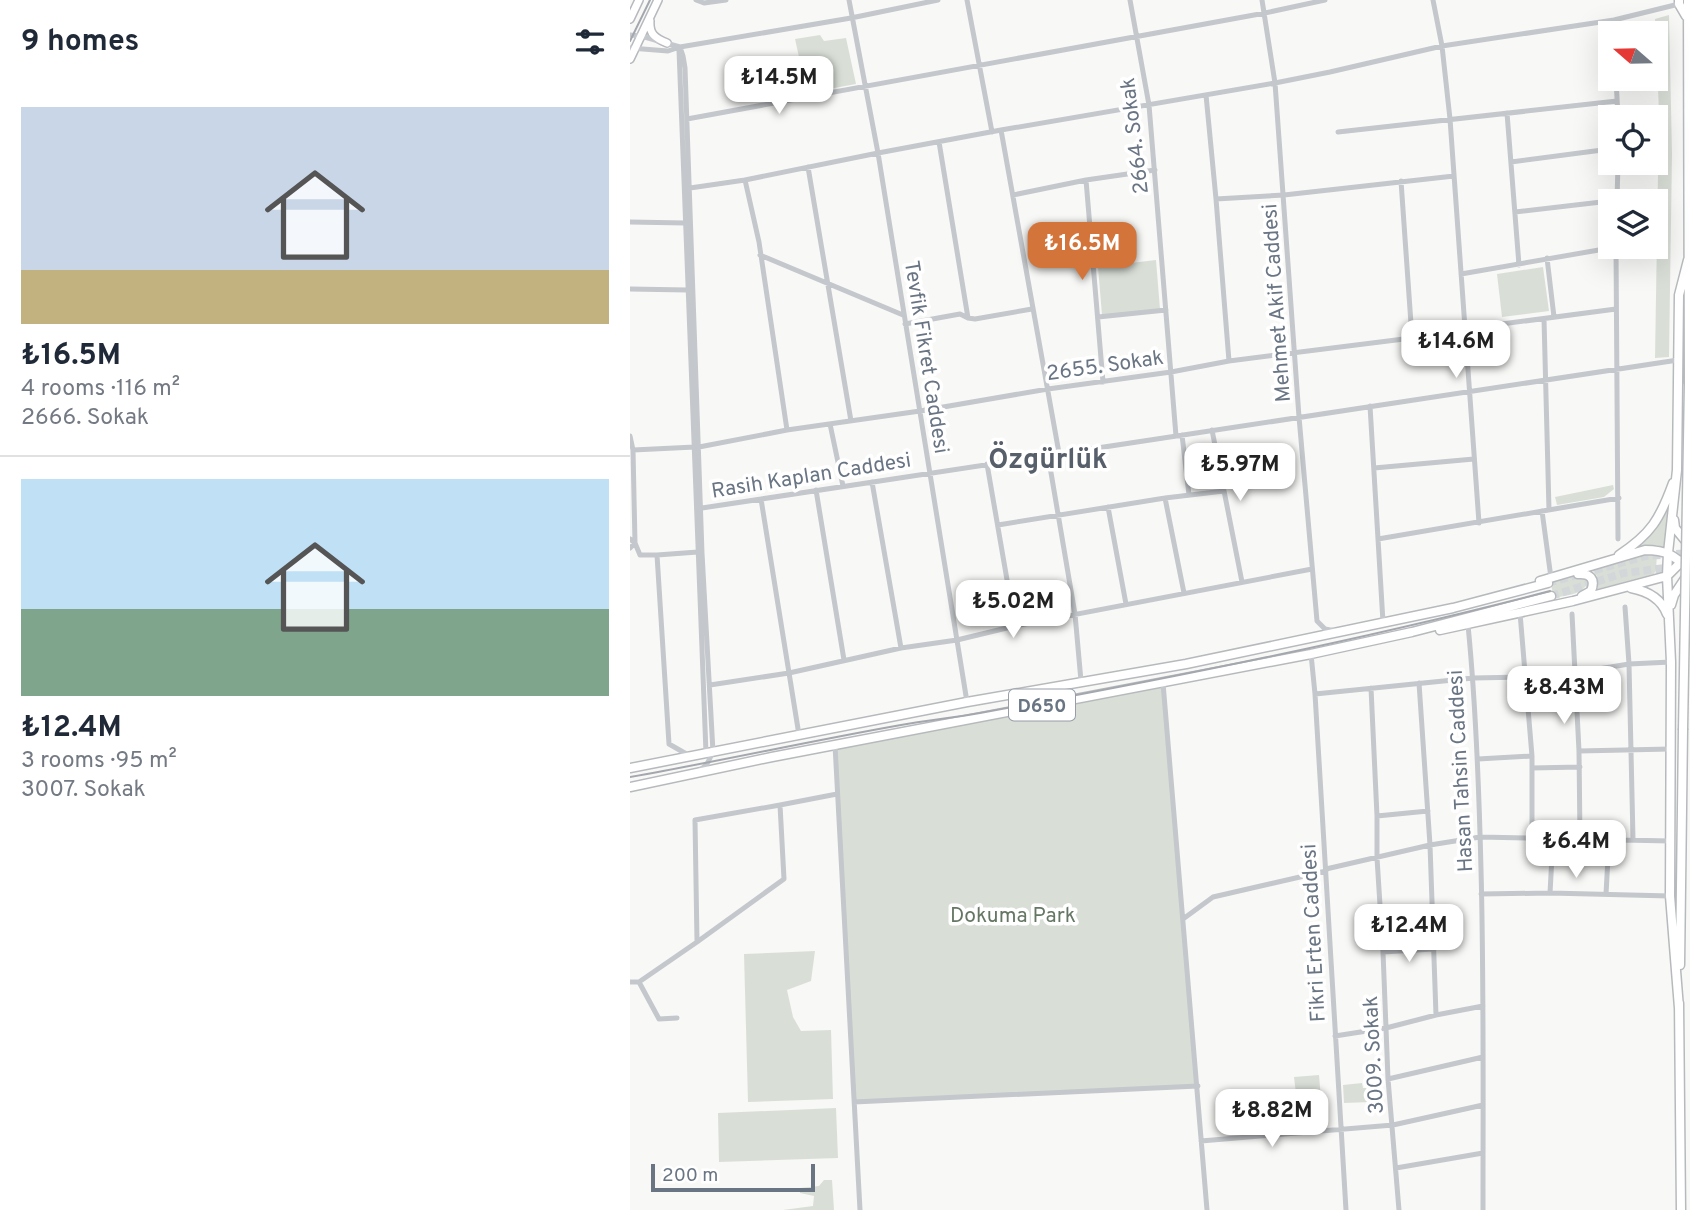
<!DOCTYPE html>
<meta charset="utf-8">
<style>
:root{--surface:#fff;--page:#f2f2f3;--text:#1f2937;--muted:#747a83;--line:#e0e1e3;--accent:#d3753b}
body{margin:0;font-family:Overpass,sans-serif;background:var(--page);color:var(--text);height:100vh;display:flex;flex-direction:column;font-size:26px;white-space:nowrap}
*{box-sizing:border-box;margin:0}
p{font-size:23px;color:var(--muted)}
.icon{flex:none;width:38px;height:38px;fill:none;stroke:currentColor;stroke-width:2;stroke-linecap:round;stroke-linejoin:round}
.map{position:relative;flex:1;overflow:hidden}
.details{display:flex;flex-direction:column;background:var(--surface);width:630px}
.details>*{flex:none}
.needle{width:46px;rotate:290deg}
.controls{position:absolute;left:968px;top:21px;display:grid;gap:14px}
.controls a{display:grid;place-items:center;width:70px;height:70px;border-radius:0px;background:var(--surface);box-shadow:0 7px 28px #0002;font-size:35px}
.scale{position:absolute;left:21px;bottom:18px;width:164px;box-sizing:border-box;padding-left:7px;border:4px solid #6a7584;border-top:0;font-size:19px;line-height:24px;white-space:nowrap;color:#6a7584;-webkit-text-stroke:5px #fff;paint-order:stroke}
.price{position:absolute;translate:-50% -60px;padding:0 16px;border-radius:14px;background:#fff;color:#222;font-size:23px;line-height:46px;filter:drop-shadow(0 2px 4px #0008)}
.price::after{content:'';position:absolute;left:50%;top:42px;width:21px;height:16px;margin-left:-10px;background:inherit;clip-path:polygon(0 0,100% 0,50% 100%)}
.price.current{background:var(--accent);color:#fff}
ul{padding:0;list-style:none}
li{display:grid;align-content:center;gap:14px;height:371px;padding:0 21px}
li+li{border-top:2px solid var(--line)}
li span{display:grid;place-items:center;height:217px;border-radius:0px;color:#555}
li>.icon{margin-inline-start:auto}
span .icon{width:126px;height:126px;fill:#fffc;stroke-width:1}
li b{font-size:30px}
h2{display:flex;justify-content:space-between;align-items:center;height:84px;padding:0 21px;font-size:30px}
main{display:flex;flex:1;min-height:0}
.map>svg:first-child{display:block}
.green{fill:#d9dfd7}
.water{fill:#bfc6cc}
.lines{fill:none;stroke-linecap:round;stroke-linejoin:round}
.highway-tunnel{stroke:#d4d7da;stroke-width:8;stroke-dasharray:8 4;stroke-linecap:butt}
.major-casing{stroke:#b6b9bd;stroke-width:10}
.highway-casing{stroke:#b7babd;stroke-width:11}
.minor{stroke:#c4c7cb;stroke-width:5}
.major{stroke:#fff;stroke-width:7}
.highway{stroke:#fff;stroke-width:8}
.tram{stroke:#a4a8ae;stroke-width:2}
.highway-bridge-casing{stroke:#b7babd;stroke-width:11;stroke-linecap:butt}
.highway-bridge{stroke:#fff;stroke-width:8}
.labels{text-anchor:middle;stroke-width:7;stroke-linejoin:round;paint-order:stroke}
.shield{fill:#fff;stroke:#979ea9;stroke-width:2}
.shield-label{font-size:19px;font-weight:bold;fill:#6a7584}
.street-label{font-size:21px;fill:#6a7584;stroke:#fff}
.park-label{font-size:21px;fill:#657764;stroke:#fff}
.district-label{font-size:28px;font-weight:bold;fill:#575f6a;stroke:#fff}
</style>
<main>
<section class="details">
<h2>9 homes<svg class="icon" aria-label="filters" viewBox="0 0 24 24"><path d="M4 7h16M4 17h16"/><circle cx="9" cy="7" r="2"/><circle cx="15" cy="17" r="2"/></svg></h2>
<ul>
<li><span style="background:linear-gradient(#c9d6e8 75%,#c2b280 0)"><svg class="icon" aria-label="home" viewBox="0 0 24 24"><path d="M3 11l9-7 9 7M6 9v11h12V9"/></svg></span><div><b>₺16.5M</b><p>4 rooms · 116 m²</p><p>2666. Sokak</p></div></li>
<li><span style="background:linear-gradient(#bfe0f5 60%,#7fa58c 0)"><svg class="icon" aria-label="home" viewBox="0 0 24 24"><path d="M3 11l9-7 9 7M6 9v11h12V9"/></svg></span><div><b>₺12.4M</b><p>3 rooms · 95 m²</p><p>3007. Sokak</p></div></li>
</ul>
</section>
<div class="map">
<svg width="1060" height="1210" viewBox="0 0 1060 1210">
<rect width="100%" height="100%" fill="#f8f8f6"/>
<path class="green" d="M1039 15 1042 154 1039 357 1025 358 1029 112 1025 19Z
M190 35 194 41 216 38 226 84 177 93 165 39Z
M526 260 530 309 472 315 468 267Z
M913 267 919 311 872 317 867 274Z
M983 485 984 489 974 497 927 505 925 497Z
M1039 505 1036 541 1033 547 1026 545 1006 548 1028 524Z
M1019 553 1027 554 1026 570 1024 574 968 589 967 576 961 569Z
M940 575 955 577 958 582C953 595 937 595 924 598L920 580Z
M533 683 568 1086 224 1102 205 745Z
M185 951 181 981 157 990 163 1017 171 1031 201 1030 203 1099 118 1102 114 954Z
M689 1075 691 1099 667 1102 664 1077Z
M732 1083 733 1088H740L741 1102 714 1103 713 1085Z
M206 1108 208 1158 89 1162 88 1113Z
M194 1180H202L204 1210H153L183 1206 184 1196 170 1193V1188L189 1186Z"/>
<path class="water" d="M629 1099 631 1119 591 1123 589 1104Z"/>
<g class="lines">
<path class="highway-tunnel" d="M918 583 1016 556 1060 553
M921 596 994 573 1044 567"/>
<g class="major-casing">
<path id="major" d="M0 19 9 0
M20 21C19 34 25 38 37 43
M0 59 28 0"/>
</g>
<g class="highway-casing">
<path id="highway" d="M1049 0V4L1056 16
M1058 0 1059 383
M1044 520 1045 528 1059 545
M989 555C1021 534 1030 519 1043 483
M948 574C960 573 966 579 961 591L952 596
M910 581 1015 550C1038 550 1044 556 1060 570
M1001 588C1017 591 1031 598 1037 614
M1041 605 1044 595 1058 574
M810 630 943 601 1037 576 1060 553
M0 768 337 702 556 664 823 608 918 583
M0 787 142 757 681 654 782 632 921 596
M1050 965 1053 730
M1049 1003 1051 1210
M1049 1008 1040 896 1041 662 1037 576 1038 553 1047 470 1049 295 1058 260"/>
</g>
<path class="minor" d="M66 0 74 3 96 0
M219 0 248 153 337 702
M337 0 362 132
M500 0 519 105 546 436
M632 0 645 83 669 417 687 621 695 629 706 631
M803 0 812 46 820 119 849 523
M984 20V33
M0 35 11 36 50 47
M50 47 53 56 55 68 72 553 83 752 77 764 68 772
M0 48 38 51 50 47 221 18 308 0
M49 50 76 753
M986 79 988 117
M576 95 586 199 599 361
M877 113 889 265
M57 119 635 13 695 0
M371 130 429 453
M708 132 987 101
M309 142 338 318
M881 162 980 149
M178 167 221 421
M115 180 129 242 157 430
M456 180 473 382
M771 181 782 338
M60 188 115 180 248 153 371 130 645 83 700 72 812 46 984 20 1049 4
M383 195 456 180 525 170
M586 199 654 195 824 176
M987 201 988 163
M885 212 980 201
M0 222 55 223
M986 247 988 539
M130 255 273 315
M917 258 924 317
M831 274 986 247
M0 289 57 290
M468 317 536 310
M914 319 919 510
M275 324 330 314 338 318 345 319 402 309
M740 406 753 622
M200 424 213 486
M582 430 612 582
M552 435 559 495
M0 436 3 450 5 543 0 548
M69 447 157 430 290 411 418 389 541 372 599 361 782 338 834 329 986 309
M3 450 65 447
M418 455 445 614 451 681
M357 464 385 626
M744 468 844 459
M242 482 271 648
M186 490 214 660
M535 498 554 593
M131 499 169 735
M478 507 496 604
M72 508 1048 360
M912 511 921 578
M368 525 535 498 594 491
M0 539 5 543 10 555H27L39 744 60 756
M748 539 989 498
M27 555 68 552
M995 607 999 664 1003 839
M890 613 902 756V838
M942 614 949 751 950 838
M838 625C846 706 849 788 851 869 854 983 853 1096 853 1210
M681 654 685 694 716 1210
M533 683 577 1210
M789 683 800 845 806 1015
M80 685 159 673 271 648 327 640 385 626 682 569
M741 688 747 816V858L753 952 758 1079 769 1210
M685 694 843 678 895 677 944 673 999 664 1041 662
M205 745 230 1210
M949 751 1040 749
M848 759 902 756
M902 768 950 767
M150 805 207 794
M747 816 798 811
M696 869 800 845 850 837 1041 841
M920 893 923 838
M851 894 920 893 1040 896
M976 894 979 839
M553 919 583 897 696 871
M753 952 803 949
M0 982H9L67 942 154 879 150 805 65 820 67 942
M9 982 29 1019 47 1018
M705 1036 756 1028 806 1015 853 1006
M758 1079 853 1057
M224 1102 568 1086
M571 1141 763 1125 853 1105
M766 1168 853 1153"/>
<use href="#major" class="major"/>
<use href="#highway" class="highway"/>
<path class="tram" d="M0 41 20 0
M0 777C91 761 180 741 271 725 297 720 324 718 350 713 541 678 732 640 920 591"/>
<g class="highway-bridge-casing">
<path id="highway-bridge" d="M1053 730 1059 383"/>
</g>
<use href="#highway-bridge" class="highway-bridge"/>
</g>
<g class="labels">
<rect class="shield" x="379" y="689.5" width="66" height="31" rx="5"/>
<g class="shield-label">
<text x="412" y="712">D650</text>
</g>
<g class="street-label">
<text transform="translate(504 136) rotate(-97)" y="7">2664. Sokak</text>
<text transform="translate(646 303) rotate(-94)" y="7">Mehmet Akif Caddesi</text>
<text transform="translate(297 357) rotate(81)" y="7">Tevfik Fikret Caddesi</text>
<text transform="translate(475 365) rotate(-8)" y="7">2655. Sokak</text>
<text transform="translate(181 475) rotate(-9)" y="7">Rasih Kaplan Caddesi</text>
<text transform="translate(830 771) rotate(-93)" y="7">Hasan Tahsin Caddesi</text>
<text transform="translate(683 933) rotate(-93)" y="7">Fikri Erten Caddesi</text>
<text transform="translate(743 1055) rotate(-93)" y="7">3009. Sokak</text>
</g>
<g class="park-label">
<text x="383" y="922">Dokuma Park</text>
</g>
<g class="district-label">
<text x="418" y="468">Özgürlük</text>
</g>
</g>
</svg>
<div class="controls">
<a><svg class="needle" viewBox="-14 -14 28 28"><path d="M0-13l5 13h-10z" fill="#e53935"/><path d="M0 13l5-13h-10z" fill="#747a83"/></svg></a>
<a><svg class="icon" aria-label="locate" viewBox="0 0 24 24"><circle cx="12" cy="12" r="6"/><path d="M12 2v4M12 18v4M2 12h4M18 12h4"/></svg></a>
<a><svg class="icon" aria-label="layers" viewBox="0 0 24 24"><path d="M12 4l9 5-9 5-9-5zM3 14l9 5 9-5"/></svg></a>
</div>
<div class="scale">200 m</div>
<b class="price" style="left:149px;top:116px">₺14.5M</b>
<b class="price current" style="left:452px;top:282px">₺16.5M</b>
<b class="price" style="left:826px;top:380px">₺14.6M</b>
<b class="price" style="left:610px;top:503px">₺5.97M</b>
<b class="price" style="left:383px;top:640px">₺5.02M</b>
<b class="price" style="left:934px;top:726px">₺8.43M</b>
<b class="price" style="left:946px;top:880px">₺6.4M</b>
<b class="price" style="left:779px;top:964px">₺12.4M</b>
<b class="price" style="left:642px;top:1149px">₺8.82M</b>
</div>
</main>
